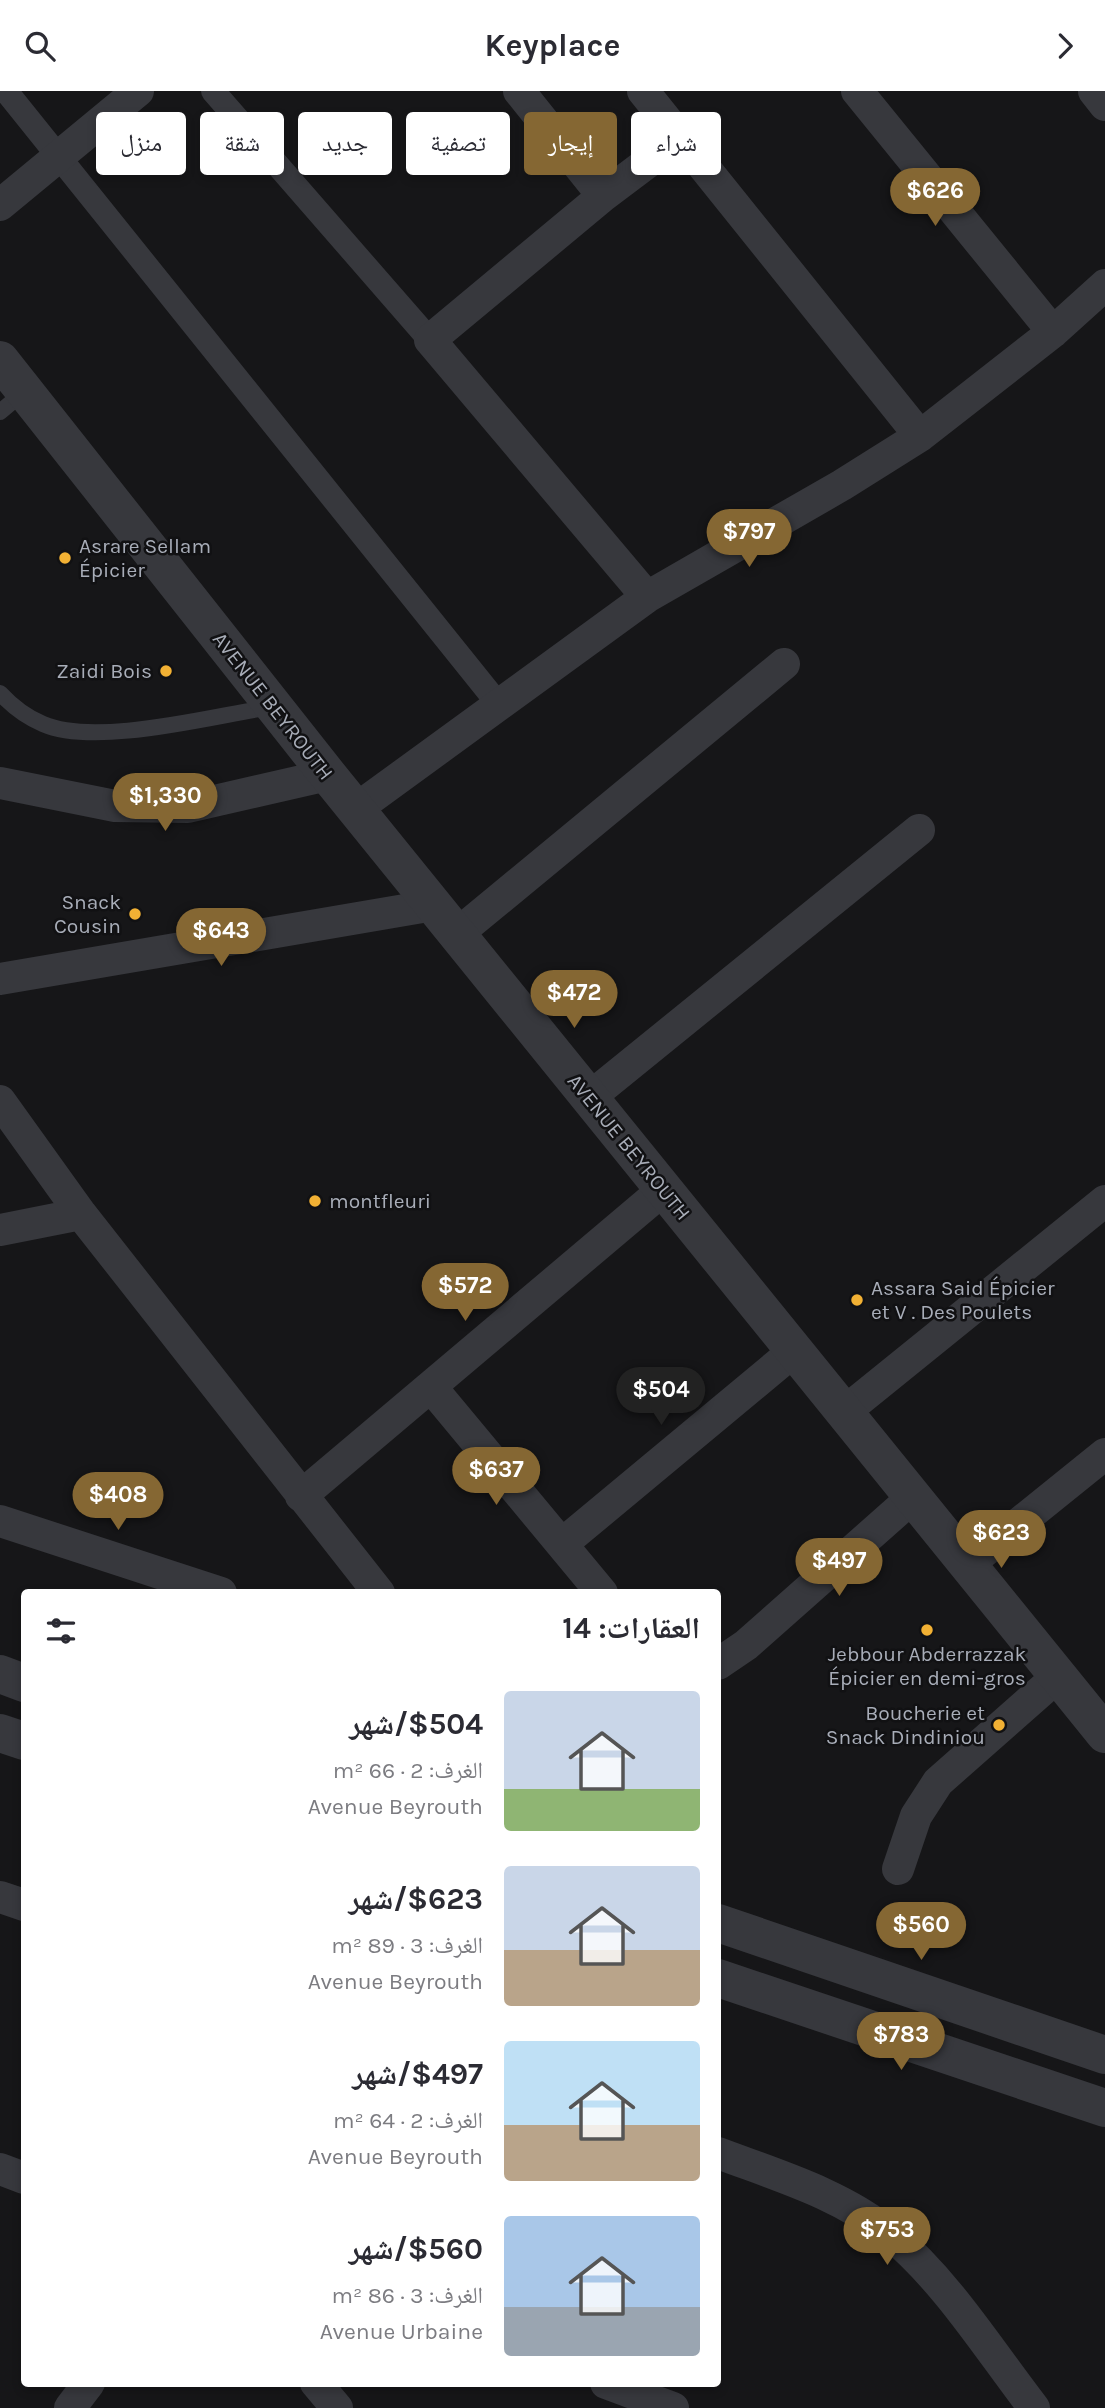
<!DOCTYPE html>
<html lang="ar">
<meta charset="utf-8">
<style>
:root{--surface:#fff;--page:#f7f7f7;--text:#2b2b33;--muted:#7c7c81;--accent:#856733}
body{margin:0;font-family:Karla,"Noto Naskh Arabic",sans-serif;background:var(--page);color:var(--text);direction:rtl;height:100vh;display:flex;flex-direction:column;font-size:26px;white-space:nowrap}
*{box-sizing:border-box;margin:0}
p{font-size:23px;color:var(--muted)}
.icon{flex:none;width:38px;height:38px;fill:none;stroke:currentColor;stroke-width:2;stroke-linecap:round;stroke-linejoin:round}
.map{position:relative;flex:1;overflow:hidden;direction:ltr}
.sheet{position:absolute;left:21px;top:1498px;width:700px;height:798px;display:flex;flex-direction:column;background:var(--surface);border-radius:7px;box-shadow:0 4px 10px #0003;direction:rtl}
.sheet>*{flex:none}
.hud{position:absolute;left:21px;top:21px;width:700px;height:63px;direction:rtl;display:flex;gap:14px}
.price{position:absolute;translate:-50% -60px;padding:0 16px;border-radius:24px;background:var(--accent);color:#fff;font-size:23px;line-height:46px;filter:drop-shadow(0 2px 4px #0008)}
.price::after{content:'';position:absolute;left:50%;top:42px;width:21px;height:16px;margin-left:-10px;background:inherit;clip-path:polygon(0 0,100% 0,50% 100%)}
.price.on{background:#222;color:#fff}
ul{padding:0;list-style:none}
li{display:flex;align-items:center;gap:21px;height:175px;padding:0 21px}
li span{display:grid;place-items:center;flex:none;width:196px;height:140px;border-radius:7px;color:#555}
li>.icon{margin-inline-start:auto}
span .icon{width:84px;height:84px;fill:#fffc;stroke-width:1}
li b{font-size:30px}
h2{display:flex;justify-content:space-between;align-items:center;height:84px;padding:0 21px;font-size:30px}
.pill{padding:0 24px;border-radius:7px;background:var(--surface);box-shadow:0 4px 10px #0003;font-size:24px;line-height:63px}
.pill.on{background:var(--accent);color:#fff}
header{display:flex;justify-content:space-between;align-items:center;height:91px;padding:0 21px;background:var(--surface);font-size:32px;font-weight:700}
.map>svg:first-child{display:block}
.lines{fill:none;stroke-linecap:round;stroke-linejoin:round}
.service{stroke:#37383d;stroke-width:16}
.pedestrian{stroke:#37383d;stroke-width:24}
.minor{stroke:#37383d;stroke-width:32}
.tertiary{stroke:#37383d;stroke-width:38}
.poi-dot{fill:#f2b134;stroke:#111113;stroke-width:2.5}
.labels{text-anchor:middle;stroke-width:5;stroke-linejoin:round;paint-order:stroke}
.poi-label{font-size:21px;fill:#a8adb8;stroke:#111113;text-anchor:start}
.street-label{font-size:21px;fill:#a8adb8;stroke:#111113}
</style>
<header><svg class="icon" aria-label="forward" viewBox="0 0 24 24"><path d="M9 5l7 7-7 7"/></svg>Keyplace<svg class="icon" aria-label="search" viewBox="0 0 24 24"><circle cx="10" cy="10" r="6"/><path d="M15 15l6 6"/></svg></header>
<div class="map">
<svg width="1105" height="2317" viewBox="0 0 1105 2317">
<rect width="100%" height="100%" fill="#161618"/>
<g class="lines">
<path class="service" d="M0 321 25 300
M0 602C12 615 26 626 43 633 96 656 212 625 271 616"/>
<path class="pedestrian" d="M6 0 500 615
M213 0 430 249"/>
<path class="minor" d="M519 0 603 105 680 47
M643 0 920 345
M857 0 1053 241
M1094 0 1105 14
M603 105 430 249 647 506
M0 114 138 0
M0 692 115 715 188 716 328 684
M356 718 647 506 842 394 920 345 1053 241 1105 194
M457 843 784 573
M0 888 434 814
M590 1006 919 739
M0 1010 81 1123 379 1502
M0 1139 81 1123
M431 1296 602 1502
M843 1322 1105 1110
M301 1405 663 1099
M0 1430 221 1502
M562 1453 794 1260
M966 1475 1105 1363
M718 1573 746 1554 912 1407
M898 1778 916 1725 938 1691 1057 1586
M0 1806 24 1814
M718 2062C776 2084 842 2103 891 2144 948 2192 989 2259 1034 2317
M0 2078 24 2087
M316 2292 337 2317
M606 2292 673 2317
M70 2317 89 2292"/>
<path class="tertiary" d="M0 269 328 684 1105 1643
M0 1583 24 1592
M0 1642 24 1650
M718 1832 1105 1964
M718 1887 1105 2017"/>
</g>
<g class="poi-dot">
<circle cx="65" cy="467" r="7"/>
<circle cx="166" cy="580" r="7"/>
<circle cx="135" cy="823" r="7"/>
<circle cx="315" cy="1110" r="7"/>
<circle cx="857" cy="1209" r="7"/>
<circle cx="927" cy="1539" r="7"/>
<circle cx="999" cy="1634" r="7"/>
</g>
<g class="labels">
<g class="poi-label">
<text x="79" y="462">Asrare Sellam<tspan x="79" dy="24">Épicier</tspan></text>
<text x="152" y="587" text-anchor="end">Zaidi Bois</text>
<text x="121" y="818" text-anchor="end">Snack<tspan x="121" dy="24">Cousin</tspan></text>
<text x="329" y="1117">montfleuri</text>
<text x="871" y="1204">Assara Said Épicier<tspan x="871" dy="24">et V . Des Poulets</tspan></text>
<text x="927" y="1570" text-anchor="middle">Jebbour Abderrazzak<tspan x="927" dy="24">Épicier en demi-gros</tspan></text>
<text x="985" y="1629" text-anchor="end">Boucherie et<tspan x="985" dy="24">Snack Dindiniou</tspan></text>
</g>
<g class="street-label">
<text transform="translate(273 615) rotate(52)" y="7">AVENUE BEYROUTH</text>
<text transform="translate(629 1056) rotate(51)" y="7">AVENUE BEYROUTH</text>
</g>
</g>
</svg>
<b class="price" style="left:935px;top:137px">$626</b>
<b class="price" style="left:749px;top:478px">$797</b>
<b class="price" style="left:165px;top:742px">$1,330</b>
<b class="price" style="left:221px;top:877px">$643</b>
<b class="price" style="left:574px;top:939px">$472</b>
<b class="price" style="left:465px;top:1232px">$572</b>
<b class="price on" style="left:661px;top:1336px">$504</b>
<b class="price" style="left:496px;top:1416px">$637</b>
<b class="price" style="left:118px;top:1441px">$408</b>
<b class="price" style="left:1001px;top:1479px">$623</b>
<b class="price" style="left:839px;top:1507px">$497</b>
<b class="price" style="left:921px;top:1871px">$560</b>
<b class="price" style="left:901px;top:1981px">$783</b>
<b class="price" style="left:887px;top:2176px">$753</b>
<div class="hud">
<a class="pill">شراء</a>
<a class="pill on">إيجار</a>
<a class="pill">تصفية</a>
<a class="pill">جديد</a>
<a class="pill">شقة</a>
<a class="pill">منزل</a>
</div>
<section class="sheet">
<h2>العقارات: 14<svg class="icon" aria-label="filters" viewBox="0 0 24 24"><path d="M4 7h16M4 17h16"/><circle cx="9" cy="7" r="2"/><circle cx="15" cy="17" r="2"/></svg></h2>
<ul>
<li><span style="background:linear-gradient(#c9d6e8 70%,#8fb573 0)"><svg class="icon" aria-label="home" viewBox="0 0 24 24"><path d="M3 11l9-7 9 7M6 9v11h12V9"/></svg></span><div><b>$504/شهر</b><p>الغرف: 2 · 66 m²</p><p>Avenue Beyrouth</p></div></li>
<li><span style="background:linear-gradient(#c9d6e8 60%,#b9a48a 0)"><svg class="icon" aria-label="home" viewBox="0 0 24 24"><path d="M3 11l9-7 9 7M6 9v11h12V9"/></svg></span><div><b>$623/شهر</b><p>الغرف: 3 · 89 m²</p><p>Avenue Beyrouth</p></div></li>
<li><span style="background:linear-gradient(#bfe0f5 60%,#b9a48a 0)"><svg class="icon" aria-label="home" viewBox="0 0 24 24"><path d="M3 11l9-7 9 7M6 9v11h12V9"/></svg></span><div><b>$497/شهر</b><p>الغرف: 2 · 64 m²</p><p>Avenue Beyrouth</p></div></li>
<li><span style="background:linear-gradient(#a9c7e8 65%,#9aa5b1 0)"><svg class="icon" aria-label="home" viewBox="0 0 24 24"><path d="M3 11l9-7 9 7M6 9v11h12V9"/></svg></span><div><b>$560/شهر</b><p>الغرف: 3 · 86 m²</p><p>Avenue Urbaine</p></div></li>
</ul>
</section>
</div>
